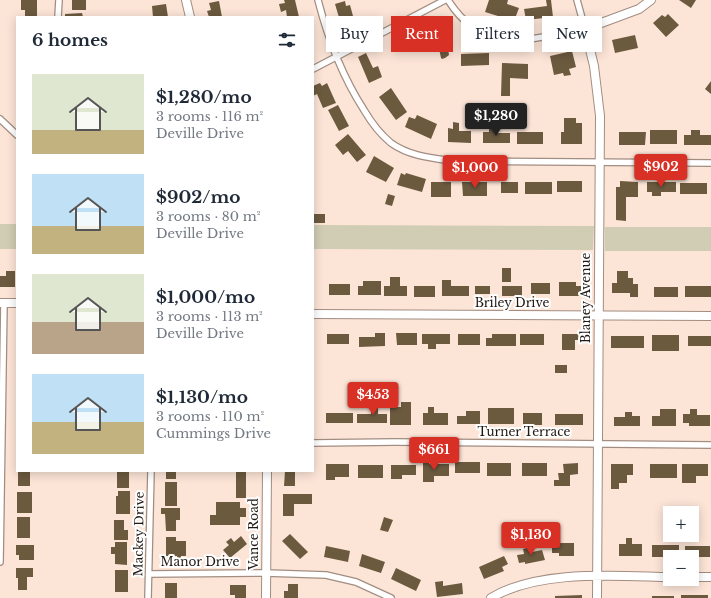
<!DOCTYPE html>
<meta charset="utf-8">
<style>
:root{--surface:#fff;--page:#f6f6f7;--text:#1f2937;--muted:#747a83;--accent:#d93025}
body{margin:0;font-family:"Libre Baskerville",serif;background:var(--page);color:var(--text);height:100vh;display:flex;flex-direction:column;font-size:15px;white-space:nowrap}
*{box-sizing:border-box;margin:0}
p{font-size:13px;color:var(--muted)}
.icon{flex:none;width:22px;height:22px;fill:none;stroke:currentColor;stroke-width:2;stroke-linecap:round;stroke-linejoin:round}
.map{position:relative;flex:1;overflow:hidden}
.sheet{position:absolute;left:16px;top:16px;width:298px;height:456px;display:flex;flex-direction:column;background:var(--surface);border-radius:0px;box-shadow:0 2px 10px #0003}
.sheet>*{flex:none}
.guide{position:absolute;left:326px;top:16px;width:325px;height:36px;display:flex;gap:8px}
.buttons{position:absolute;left:663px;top:506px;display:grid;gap:8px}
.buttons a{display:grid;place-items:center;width:36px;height:36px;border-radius:0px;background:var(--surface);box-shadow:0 2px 10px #0003;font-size:20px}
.price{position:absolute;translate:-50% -34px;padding:0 9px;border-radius:4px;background:var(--accent);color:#fff;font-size:13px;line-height:26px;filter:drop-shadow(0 1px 2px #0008)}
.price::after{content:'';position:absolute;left:50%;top:24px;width:12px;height:9px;margin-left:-6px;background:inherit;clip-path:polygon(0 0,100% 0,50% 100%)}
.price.selected{background:#222;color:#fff}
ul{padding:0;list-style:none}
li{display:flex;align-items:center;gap:12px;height:100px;padding:0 16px}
li span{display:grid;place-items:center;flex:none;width:112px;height:80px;border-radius:0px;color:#555}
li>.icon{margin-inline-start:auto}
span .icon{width:48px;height:48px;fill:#fffc;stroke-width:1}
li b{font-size:17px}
h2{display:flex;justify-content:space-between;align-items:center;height:48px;padding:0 16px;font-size:17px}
.pill{padding:0 14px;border-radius:0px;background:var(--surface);box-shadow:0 2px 10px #0003;font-size:14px;line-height:36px}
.pill.selected{background:var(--accent);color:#fff}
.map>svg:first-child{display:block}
.green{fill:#d1cdb4}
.building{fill:#6c5a3f}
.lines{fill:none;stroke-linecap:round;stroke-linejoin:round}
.street-casing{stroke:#a28d81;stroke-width:8}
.secondary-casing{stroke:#a28d81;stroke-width:10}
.street{stroke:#fff;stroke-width:5.5}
.secondary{stroke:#fff;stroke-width:8}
.labels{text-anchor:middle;stroke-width:4;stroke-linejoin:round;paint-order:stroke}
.street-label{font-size:12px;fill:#1f1712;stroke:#fff}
</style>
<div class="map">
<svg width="711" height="598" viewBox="0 0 711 598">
<rect width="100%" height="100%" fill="#fce5d7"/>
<path class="green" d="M0 224H17V249H0Z
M313 225 594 226 593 250 313 249Z
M605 227H711V251H605Z"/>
<path class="building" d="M21 0H37V17H25V10H21Z
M72 0H86V10H72Z
M284 0H295L299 17H287L286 10 281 12 279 4 285 3Z
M489 0H508L507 4 519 8 514 21 485 12Z
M546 0H551L553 17 526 20 524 9 547 6Z
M679 0H696L691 8Z
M219 1 222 17H209L207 11 211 10 209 3Z
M345 1 346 6 350 5 353 16 350 17 353 28 343 31 335 4Z
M166 4 168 17H153L152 6Z
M82 13 83 17H65V14Z
M668 14 679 25 666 37 653 23 662 15 665 17Z
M443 27 452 37 453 43 448 48 449 55 445 58 442 59 441 58 438 44 433 38 420 41 415 46 410 47 408 38 411 35 434 30 436 32Z
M635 35 638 48 615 53 612 40Z
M572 51 576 67 569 69 571 75 564 76 563 73 554 75 550 56Z
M366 53 373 68 378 66 382 77 369 83 358 57Z
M489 53V65L461 66V54Z
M502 63 528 64V79L510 78V96H501Z
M711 81V94L705 89Z
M320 83 322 86 327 83 336 103 323 108 317 94 313 96V86Z
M391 88 407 112 396 120 379 97Z
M338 105 349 126 339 131 328 110Z
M417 115 437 124 431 139 405 127 409 117 415 119Z
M564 118H576V123H582V144H561V132H564Z
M453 122 459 123V131H471V143L448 142V128L453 129Z
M489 129H496V133H510V143H483V132H489Z
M650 130H677V144H650Z
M691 130H700V135H711V145H684V135H691Z
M517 132H543V144H517Z
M619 132H646L645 145H619Z
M348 134 366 155 357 162 348 151 343 155 335 145Z
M374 156 394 168 386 182 366 172Z
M401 173 405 175 406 173 426 179 422 192 397 185Z
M557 181H582V192H557Z
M620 181 638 182V197H626V221L616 220V187H620Z
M431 182H451V197H431Z
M462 182H487V196H463Z
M501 182H518V193H501Z
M525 182H552V194H525Z
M647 182H676V192H661V196H652V192H647Z
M680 183H707V194H680Z
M388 194 395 196 392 206 385 204Z
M314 214H325V223H314Z
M502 268H511V282H502Z
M6 271H15V287H0V276H6Z
M617 271H628V278H633V284H638V297H630V293H612V283H617Z
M390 277H400V286H407V296H384V286H390Z
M442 280H451V286H469V296H442Z
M363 281H381V295H358V286H363Z
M559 282H576V286H584V296H559Z
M531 283H550V294H531Z
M329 284H350V295H329Z
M414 286H435V297H414Z
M475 286H490V294H475Z
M502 286H522V296H502Z
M685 286H711V297H685Z
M654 287H678V297H654Z
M375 333H385V346L359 347V337H375Z
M396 333H417V345H397Z
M327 334H349V344H327Z
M422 334H450V344H436V349H428V344H422Z
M458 334H480V345H458Z
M492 334H516V346H486V338H492Z
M520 334H544V345H520Z
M562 334H583V340H575V350H562Z
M652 335H679V351H652Z
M611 336H644V348H611Z
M688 336H711V346H688Z
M555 365H567V373H555Z
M371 402H378V414H387V423H357V414H371Z
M401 402H411V425H390V407H401Z
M428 407H434V413H448V425H423V413H428Z
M488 408H514V424H488Z
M660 409H676V426H652V416H660Z
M690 409H697V415H710V426H689V423H683V414H690Z
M466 411H480V424H457V416H466Z
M625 412H632V416H640V426H614V417H625Z
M326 413H353V423H326Z
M523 413H542V425H523Z
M555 414H583V425H555Z
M423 458H429V464H449V476H434V482H423Z
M455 462H480V473H455Z
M487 463H511V476H487Z
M522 463H547V476H522Z
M578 463V474L570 475V486H554V480H559L558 473H564L563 464Z
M326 464H349V477H335V480H326Z
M611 464H633V475H627V483H619V489H611Z
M650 464H677V478H650Z
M682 464H708V476H696V483H682Z
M358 465H383V478H358Z
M391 465H416V475H402V479H391Z
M18 471H30V486H18Z
M117 471H129V488H117Z
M166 471H176V479H166Z
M285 471H295V486H284Z
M236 472H246V498H236Z
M165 482H177V506H165Z
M118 491H130V514H116V496H118Z
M17 492H32V513H17Z
M283 494H312V504H294V516H283Z
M216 502H240V508H246V517H240V525H210V515H216Z
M161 508H180V520H176V531H166L165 514H161Z
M17 517H30V538H17Z
M384 517 393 520 388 532 380 530Z
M114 520H124V530H128V540H114Z
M290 534 308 552 300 559 282 541Z
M241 536 247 544 230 558 223 550 229 545 226 542 231 538 234 542Z
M166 537H176V541H186V556H181V561H177V556H166Z
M626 538H632V544H642V556H619V544H626Z
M115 542H127V565L115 564V554H111V547H115Z
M552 543H574V556H559V553H552Z
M16 545H34V560H19V555H16Z
M652 545H679V557H652Z
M326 546 350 551 348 562 324 557Z
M685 546H710V557H685Z
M531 547 532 552 542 550 545 560 525 564V562L519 563 517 555 524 554 523 549Z
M362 554 385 562 381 573 359 566Z
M504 556 508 564 502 567 504 571 484 579 479 567Z
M16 568H33V577H27V590H18V578H16Z
M396 568 421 580 416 591 391 579Z
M115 570H128V592H115Z
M443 581V586L462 583 463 594 437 597 435 582Z
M165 583H177V598H165Z
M288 584H298V598H284V591H288Z
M230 585H246V598H235V595H230Z
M582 595V598H555V596Z
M681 595H708V598H681Z
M652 596H674V598H652Z"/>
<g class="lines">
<g class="street-casing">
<path id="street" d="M318 0C328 39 342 76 364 110 371 122 380 134 391 143 409 156 431 158 453 161L711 163
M448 0C484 57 529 39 585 29L577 0
M58 17 59 0
M313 69 445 0
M0 119 17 135
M313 443 395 442 711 445
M0 562 4 303
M149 574 266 573 326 575 356 582 391 598
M148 598 151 471"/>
</g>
<g class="secondary-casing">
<path id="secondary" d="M186 0 190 17
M0 303H17
M313 314 711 316
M692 577H711
M266 598 267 471
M491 598C539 569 616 576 670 577
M597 598 600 116 594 66 585 29 639 9 651 0"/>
</g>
<use href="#street" class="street"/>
<use href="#secondary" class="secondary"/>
</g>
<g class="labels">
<g class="street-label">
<text transform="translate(586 298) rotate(-90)" y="4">Blaney Avenue</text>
<text x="512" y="307">Briley Drive</text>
<text x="524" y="436">Turner Terrace</text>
<text transform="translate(139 534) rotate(-89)" y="4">Mackey Drive</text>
<text transform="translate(254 534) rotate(-90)" y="4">Vance Road</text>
<text x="200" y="566">Manor Drive</text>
</g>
</g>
</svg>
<div class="buttons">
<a>+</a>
<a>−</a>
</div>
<b class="price selected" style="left:496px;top:137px">$1,280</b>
<b class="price" style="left:661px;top:188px">$902</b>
<b class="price" style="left:475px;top:189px">$1,000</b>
<b class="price" style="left:373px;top:416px">$453</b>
<b class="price" style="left:434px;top:471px">$661</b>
<b class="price" style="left:531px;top:556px">$1,130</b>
<div class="guide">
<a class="pill">Buy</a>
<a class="pill selected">Rent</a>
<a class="pill">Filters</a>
<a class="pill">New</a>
</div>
<section class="sheet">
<h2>6 homes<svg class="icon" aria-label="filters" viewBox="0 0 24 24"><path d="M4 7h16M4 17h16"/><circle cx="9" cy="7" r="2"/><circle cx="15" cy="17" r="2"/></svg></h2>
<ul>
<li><span style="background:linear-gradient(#dfe7d0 70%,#c2b280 0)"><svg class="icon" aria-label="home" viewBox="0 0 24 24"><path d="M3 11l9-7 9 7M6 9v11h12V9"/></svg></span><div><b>$1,280/mo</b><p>3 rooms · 116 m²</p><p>Deville Drive</p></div></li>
<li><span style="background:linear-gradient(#bfe0f5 65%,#c2b280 0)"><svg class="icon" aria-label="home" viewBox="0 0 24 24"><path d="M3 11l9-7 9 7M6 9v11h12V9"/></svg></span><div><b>$902/mo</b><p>3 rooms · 80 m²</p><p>Deville Drive</p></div></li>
<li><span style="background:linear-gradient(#dfe7d0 60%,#b9a48a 0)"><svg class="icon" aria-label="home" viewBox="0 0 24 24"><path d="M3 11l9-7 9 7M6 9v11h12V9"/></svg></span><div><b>$1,000/mo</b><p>3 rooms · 113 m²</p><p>Deville Drive</p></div></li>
<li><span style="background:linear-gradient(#bfe0f5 60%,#c2b280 0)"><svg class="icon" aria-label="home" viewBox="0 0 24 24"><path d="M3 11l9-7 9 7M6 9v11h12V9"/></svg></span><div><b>$1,130/mo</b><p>3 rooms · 110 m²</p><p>Cummings Drive</p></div></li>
</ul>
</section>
</div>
